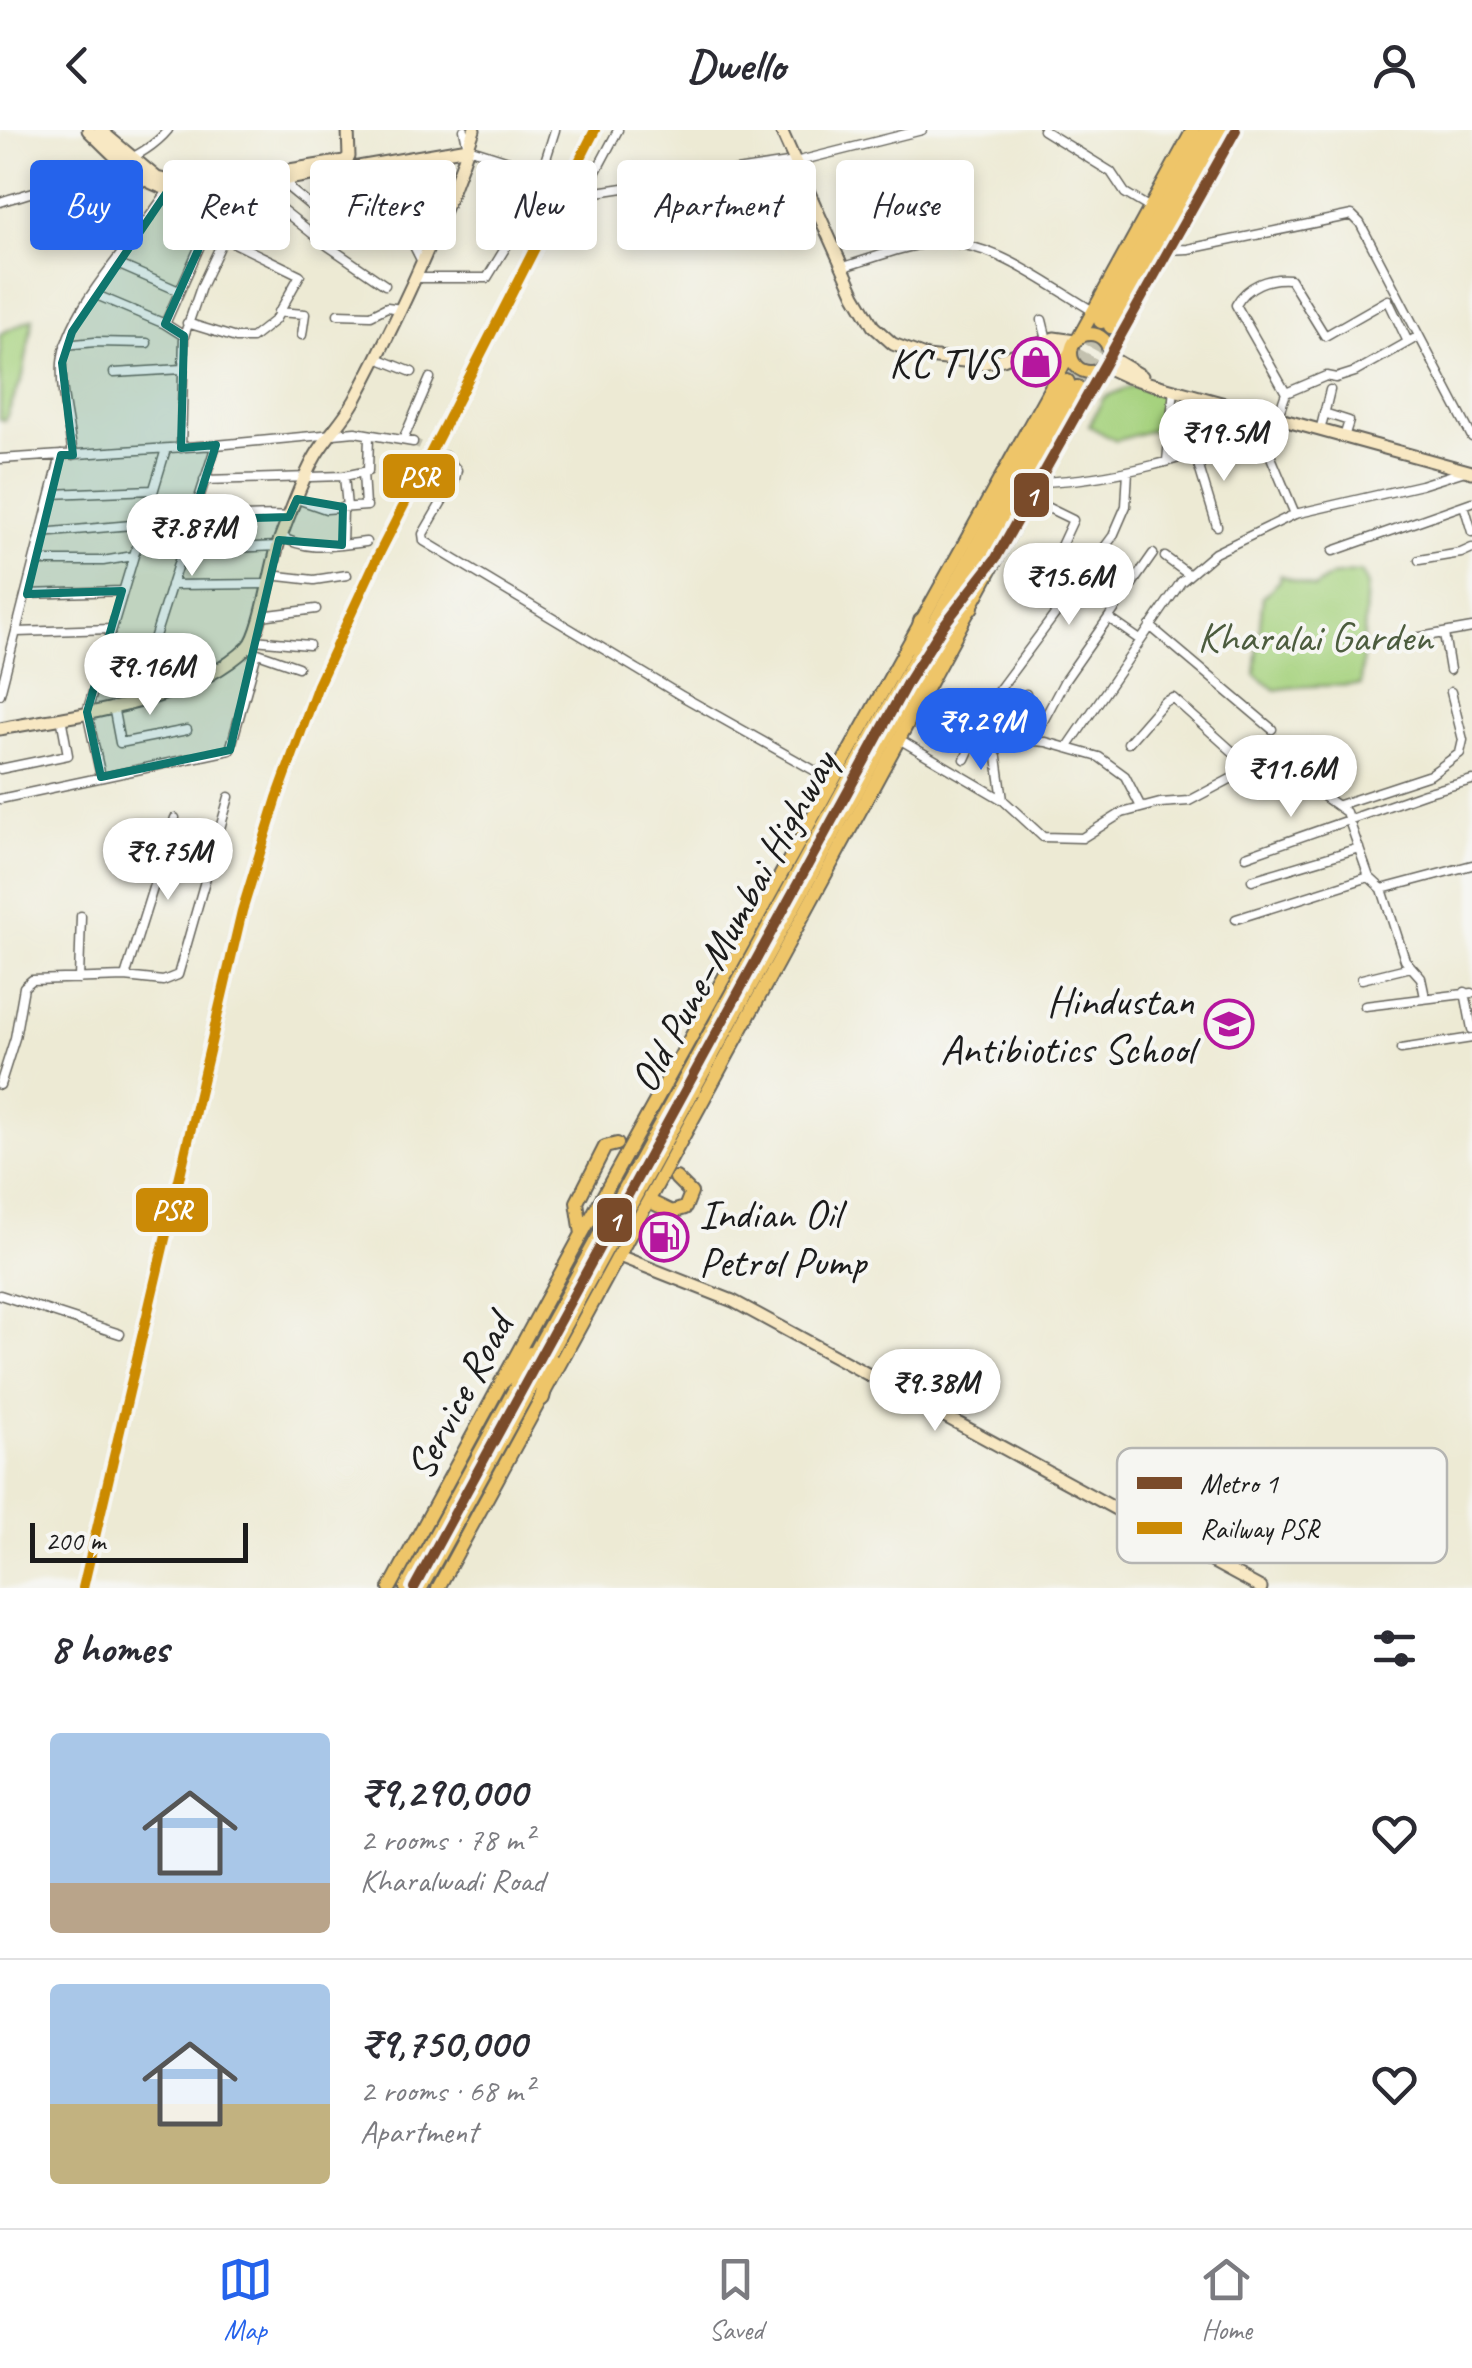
<!DOCTYPE html>
<meta charset="utf-8">
<style>
:root{--surface:#fff;--page:#f7f7f7;--text:#2b2b33;--muted:#7c7c81;--line:#e1e1e2;--accent:#2563eb}
body{margin:0;font-family:Caveat,sans-serif;background:var(--page);color:var(--text);height:100vh;display:flex;flex-direction:column;font-size:38px;white-space:nowrap}
*{box-sizing:border-box;margin:0}
p{font-size:32px;color:var(--muted)}
.icon{flex:none;width:55px;height:55px;fill:none;stroke:currentColor;stroke-width:2;stroke-linecap:round;stroke-linejoin:round}
.map{position:relative;height:1458px;overflow:hidden}
.side{display:flex;flex-direction:column;background:var(--surface);flex:1}
.side>*{flex:none}
.guide{position:absolute;left:30px;top:30px;width:1412px;height:90px;display:flex;gap:20px}
.scale{position:absolute;left:30px;bottom:25px;width:218px;box-sizing:border-box;padding-left:10px;border:5px solid #1c1c1c;border-top:0;font-size:28px;line-height:35px;white-space:nowrap;color:#1c1c1c;-webkit-text-stroke:8px #f6f6f2;paint-order:stroke}
.price{position:absolute;translate:-50% -85px;padding:0 22px;border-radius:35px;background:#fff;color:#222;font-size:32px;line-height:65px;filter:drop-shadow(0 2px 5px #0008)}
.price::after{content:'';position:absolute;left:50%;top:60px;width:30px;height:22px;margin-left:-15px;background:inherit;clip-path:polygon(0 0,100% 0,50% 100%)}
.price.on{background:var(--accent);color:#fff}
ul{padding:0;list-style:none}
li{display:flex;align-items:center;gap:30px;height:250px;padding:0 50px}
li+li{border-top:2px solid var(--line)}
li span{display:grid;place-items:center;flex:none;width:280px;height:200px;border-radius:10px;color:#555}
li>.icon{margin-inline-start:auto}
span .icon{width:120px;height:120px;fill:#fffc;stroke-width:1}
li b{font-size:42px}
h2{display:flex;justify-content:space-between;align-items:center;height:120px;padding:0 50px;font-size:42px}
.tag{padding:0 35px;border-radius:10px;background:var(--surface);box-shadow:0 5px 15px #0003;font-size:35px;line-height:90px}
.tag.on{background:var(--accent);color:#fff}
header{display:flex;justify-content:space-between;align-items:center;height:130px;padding:0 50px;background:var(--surface);font-size:45px;font-weight:700}
.tabs{display:flex;justify-content:space-around;align-items:center;height:140px;border-top:2px solid var(--line);background:var(--surface);font-size:28px;color:var(--muted)}
.tabs a{display:grid;justify-items:center;gap:5px}
.tabs .on{color:var(--accent)}
.map>svg:first-child{display:block}
.park{fill:#a6d27e;stroke:#61774d;stroke-width:2.5}
.lines{fill:none;stroke-linecap:round;stroke-linejoin:round}
.street-tunnel{stroke:#c3c1af;stroke-width:8;stroke-dasharray:8 4;stroke-linecap:butt}
.highway-tunnel{stroke:#c3c1af;stroke-width:14;stroke-dasharray:14 7;stroke-linecap:butt}
.street-casing{stroke:#65645c;stroke-width:11}
.secondary-casing{stroke:#65645c;stroke-width:15}
.primary-casing{stroke:#65645c;stroke-width:16}
.highway-casing{stroke:#65645c;stroke-width:18}
.street{stroke:#fff;stroke-width:8}
.secondary{stroke:#f8e8c3;stroke-width:11}
.primary{stroke:#eec569;stroke-width:12}
.highway{stroke:#eec569;stroke-width:14}
.rail-1-casing{stroke:#f6f6f2;stroke-width:18}
.rail-1{stroke:#cb8a06;stroke-width:10}
.metro-1-casing{stroke:#f6f6f2;stroke-width:18}
.metro-1{stroke:#7a4b2a;stroke-width:10}
.marked{fill:#0f766e;fill-opacity:0.2;stroke:#0f766e;stroke-width:8;stroke-linejoin:round}
.labels{text-anchor:middle;stroke-width:8;stroke-linejoin:round;paint-order:stroke}
.poi-label{font-size:42px;fill:#1c1c1c;stroke:#f6f6f2;text-anchor:end}
.park-label{font-size:42px;fill:#4c5c3e;stroke:#f6f6f2}
.street-label{font-size:42px;fill:#1c1c1c;stroke:#f6f6f2}
.key{fill:#f6f6f2;stroke:#b5b5b2;stroke-width:2.5}
.key-label{font-size:28px;fill:#1c1c1c}
.line-badge{stroke:#f6f6f2;stroke-width:4}
.badge-label{font-size:28px;text-anchor:middle;font-weight:bold;fill:#fff}
</style>
<header><svg class="icon" aria-label="back" viewBox="0 0 24 24"><path d="M15 5l-7 7 7 7"/></svg>Dwello<svg class="icon" aria-label="person" viewBox="0 0 24 24"><circle cx="12" cy="8" r="4"/><path d="M4 21q1-7 8-7t8 7"/></svg></header>
<div class="map">
<svg width="1472" height="1458" viewBox="0 0 1472 1458">
<rect width="100%" height="100%" fill="#f6f6f2"/>
<filter id="ink" filterUnits="userSpaceOnUse"><feTurbulence type="fractalNoise" baseFrequency=".01" numOctaves="2"/><feDisplacementMap in="SourceGraphic" scale="20" xChannelSelector="R" yChannelSelector="G"/><feConvolveMatrix kernelMatrix="1 2 1 2 8 2 1 2 1" color-interpolation-filters="sRGB"/></filter>
<filter id="wash" filterUnits="userSpaceOnUse"><feTurbulence type="fractalNoise" baseFrequency=".0048" numOctaves="4" result="noise"/><feDisplacementMap in="SourceGraphic" scale="40" xChannelSelector="R" yChannelSelector="G"/><feGaussianBlur stdDeviation="2.25" result="paint"/><feColorMatrix in="noise" values="0 0 0 0 0 0 0 0 0 0 0 0 0 0 0 0 0 1.4 0 .05"/><feComposite in="paint" operator="in"/></filter>
<g filter="url(#wash)">
<rect width="100%" height="100%" fill="#edead4"/>
<path class="park" d="M33 188 23 246 5 290 0 289V204Z
M1134 255 1164 265 1155 299 1116 311 1089 296 1104 267Z
M1360 442 1367 455 1361 555C1332 557 1305 554 1276 560L1255 545 1263 466 1280 451V445L1314 458 1331 446Z"/>
</g>
<g filter="url(#ink)">
<g class="lines">
<path class="street-tunnel" d="M413 312 445 326"/>
<path class="highway-tunnel" d="M1067 252 1101 191
M1077 258 1111 196"/>
<g class="street-casing">
<path id="street" d="M464 0 468 18 543 42
M618 0 592 49 597 62 795 32 922 0
M1043 0 1111 42 1125 63 1150 78
M373 35 422 132
M928 42 937 113
M290 48V59L318 82
M250 54 328 116 385 155
M391 70 358 85 371 110 403 95
M0 72C51 55 133 42 168 0
M411 111 445 21
M1167 120 1188 119 1352 85 1360 93 1472 307
M115 133 179 161
M843 137C872 129 902 116 932 113 990 108 1045 153 1093 181
M416 148H487L531 76 555 0
M94 164 165 194 184 206
M278 182 305 184 302 205
M338 184 371 185 387 177 401 179
M1042 190 1047 210
M187 193 236 208H252L275 190 300 145 224 108
M165 194 216 80
M1408 212 1388 170 1325 206 1290 149C1269 147 1247 155 1236 175L1286 263 1326 246 1336 248 1355 242 1419 206
M65 215 95 212 147 213
M377 228 412 242
M114 243 182 239
M1324 283 1349 291 1345 304
M1278 286 1286 263
M1321 297 1330 260
M1260 301 1295 384
M403 310 430 248
M181 318 184 206 201 157 224 108 217 72 209 62
M1195 324 1217 396
M73 325C69 295 60 263 62 233 66 178 142 105 170 57
M445 326 457 340 455 349 423 404 424 411 680 565 833 651
M0 329 216 315 355 302 413 312
M1167 331 1174 259
M363 342 365 376
M344 346 368 341 369 305
M204 350 344 346 347 377
M1039 352C1117 350 1188 327 1260 301L1264 284
M51 364 153 360
M297 369 326 379 367 376
M1030 369 1073 390 1060 418
M1464 375 1472 402
M192 390C225 390 256 384 289 387
M41 403 143 394
M281 406C307 423 337 415 366 412
M342 415 343 377
M182 420 278 416
M1333 421 1472 372
M1165 427 1188 444
M1419 430 1461 423 1472 418
M35 431H103L133 426
M270 445 314 450 347 445
M171 455 267 454
M27 464 122 461
M261 486 316 479
M1110 489 1140 510
M1150 496 1272 599
M17 502 111 499
M1444 504 1450 540
M1409 509 1472 498
M254 510 309 515
M255 522 298 537
M0 564 61 325
M134 572 216 315
M113 576 120 613 187 600
M915 582 982 606 1046 612 1099 627 1125 646 1141 677
M982 606 997 627 1003 670
M899 609 1003 670 1043 707 1082 708 1122 683 1160 673 1189 671 1251 638 1266 636 1288 641 1346 682 1369 747 1382 759 1405 830 1421 848 1425 867
M998 609 1026 564
M1033 610 1065 550 1153 424
M1128 613 1164 572 1173 568 1251 638
M1067 618 1181 452 1215 423 1295 384 1421 355 1465 341
M965 629 993 568 1113 406 1126 376 1128 341
M0 639 68 625 61 587
M101 647 87 582 166 319
M0 669 230 620 257 523
M1339 675 1430 645 1460 623 1463 610 1451 562
M1246 726 1425 663 1472 650
M1252 750 1359 718
M1382 759 1472 735
M1236 789 1369 747
M125 847 175 688
M79 849 81 786
M1362 849 1411 837
M1465 862 1472 899
M1365 876 1472 863
M1401 919 1472 908
M0 955 15 908 24 857 32 850 125 847 163 851 178 845 229 667
M0 1165 120 1204"/>
</g>
<g class="secondary-casing">
<path id="secondary" d="M88 0C124 35 143 59 195 65L468 18
M100 0 157 48 191 56 344 31 349 27 348 0
M781 0 855 165 873 196 893 214 927 227 982 233 1003 229 1054 208 1075 211
M1036 218H1072
M1108 226 1142 246
M1103 236 1127 247 1472 342
M0 599C77 584 190 574 248 517 262 503 271 432 280 409 291 381 301 351 316 325 327 306 344 290 355 270 401 183 443 93 474 0
M619 1126 733 1171 1261 1458"/>
</g>
<g class="primary-casing">
<path id="primary" d="M1071 223a19 19 0 1 1 38 0a19 19 0 1 1-38 0Z
M1078 209 1193 0
M1108 225 1233 0
M649 1071 672 1082 685 1078 691 1063 676 1048
M582 1104 577 1072 605 1017 617 1014
M390 1458 582 1104 1071 221
M438 1458 1101 237"/>
</g>
<g class="highway-casing">
<path id="highway" d="M1101 191 1207 0
M1111 196 1219 0
M951 500 971 477
M916 517 921 491
M502 1252 530 1224
M542 1268 551 1230
M407 1458 1067 252
M420 1458 1077 258"/>
</g>
<use href="#street" class="street"/>
<use href="#secondary" class="secondary"/>
<use href="#primary" class="primary"/>
<use href="#highway" class="highway"/>
<g class="rail-1-casing">
<path id="rail-1" d="M83 1458 242 781 277 668 318 555 377 428 595 0"/>
</g>
<use href="#rail-1" class="rail-1"/>
<g class="metro-1-casing">
<path id="metro-1" d="M414 1458 907 553 943 496 996 428 1236 0"/>
</g>
<use href="#metro-1" class="metro-1"/>
</g>
</g>
<path class="marked" d="M167 62H209L216 80 165 194 184 206 181 318 216 315 192 390 289 387 297 369 343 377 342 415 279 410 230 620 101 647 87 582 122 461 27 464 61 325H73L62 233 72 202Z"/>
<defs>
<g id="shop-ring" transform="scale(2.5)"><circle r="9.5" fill="#f6f6f2" stroke="#b5179e" stroke-width="1.5"/><path d="M-5-2.5h2.3a2.7 3.5 0 0 1 5.4 0H5L5.5 6h-11ZM-1.5-2.5h3a1.5 2.3 0 0 0-3 0Z" fill="#b5179e"/></g>
<g id="school-ring" transform="scale(2.5)"><circle r="9.5" fill="#f6f6f2" stroke="#b5179e" stroke-width="1.5"/><path d="M0-5L7-2L0 1L-7-2ZM-4 1L0 2.5L4 1V4Q0 6-4 4Z" fill="#b5179e"/></g>
<g id="fuel-ring" transform="scale(2.5)"><circle r="9.5" fill="#f6f6f2" stroke="#b5179e" stroke-width="1.5"/><path d="M-5.5-6h7V0h2V4h1.3V-2.5L3-4.5l.8-.8L6-3V5H2.5V1h-1V6h-7ZM-4.2-4.7v3.2H.2V-4.7Z" fill="#b5179e"/></g>
</defs>
<g fill-rule="evenodd">
<use href="#shop-ring" x="1036" y="232"/>
<use href="#school-ring" x="1229" y="894"/>
<use href="#fuel-ring" x="664" y="1107"/>
</g>
<g class="labels">
<g class="poi-label">
<text x="1001" y="247">KC TVS</text>
<text x="1194" y="885">Hindustan<tspan x="1194" dy="48">Antibiotics School</tspan></text>
<text x="699" y="1098" text-anchor="start">Indian Oil<tspan x="699" dy="48">Petrol Pump</tspan></text>
</g>
<g class="park-label">
<text x="1315" y="521">Kharalai Garden</text>
</g>
<g class="street-label">
<text transform="translate(732 791) rotate(-61)" y="15">Old Pune–Mumbai Highway</text>
<text transform="translate(458 1266) rotate(-62)" y="15">Service Road</text>
</g>
</g>
<rect x="1117" y="1318" width="330" height="115" rx="15" class="key"/>
<rect x="1137" y="1347" width="45" height="12" fill="#7a4b2a"/>
<rect x="1137" y="1392" width="45" height="12" fill="#cb8a06"/>
<g class="key-label">
<text x="1200" y="1363">Metro 1</text>
<text x="1200" y="1408">Railway PSR</text>
</g>
<g class="line-badge">
<rect x="381" y="322" width="76" height="48" rx="10" fill="#cb8a06"/>
<rect x="1012" y="341" width="39" height="48" rx="10" fill="#7a4b2a"/>
<rect x="134" y="1056" width="76" height="48" rx="10" fill="#cb8a06"/>
<rect x="595" y="1066" width="39" height="48" rx="10" fill="#7a4b2a"/>
</g>
<g class="badge-label">
<text x="419" y="356">PSR</text>
<text x="1031" y="375">1</text>
<text x="172" y="1089">PSR</text>
<text x="614" y="1100">1</text>
</g>
</svg>
<div class="scale">200 m</div>
<b class="price" style="left:1224px;top:354px">₹19.5M</b>
<b class="price" style="left:192px;top:449px">₹7.87M</b>
<b class="price" style="left:1069px;top:498px">₹15.6M</b>
<b class="price" style="left:150px;top:588px">₹9.16M</b>
<b class="price on" style="left:981px;top:643px">₹9.29M</b>
<b class="price" style="left:1291px;top:690px">₹11.6M</b>
<b class="price" style="left:168px;top:773px">₹9.75M</b>
<b class="price" style="left:935px;top:1304px">₹9.38M</b>
<div class="guide">
<a class="tag on">Buy</a>
<a class="tag">Rent</a>
<a class="tag">Filters</a>
<a class="tag">New</a>
<a class="tag">Apartment</a>
<a class="tag">House</a>
</div>
</div>
<section class="side">
<h2>8 homes<svg class="icon" aria-label="filters" viewBox="0 0 24 24"><path d="M4 7h16M4 17h16"/><circle cx="9" cy="7" r="2"/><circle cx="15" cy="17" r="2"/></svg></h2>
<ul>
<li><span style="background:linear-gradient(#a9c7e8 75%,#b9a48a 0)"><svg class="icon" aria-label="home" viewBox="0 0 24 24"><path d="M3 11l9-7 9 7M6 9v11h12V9"/></svg></span><div><b>₹9,290,000</b><p>2 rooms · 78 m²</p><p>Kharalwadi Road</p></div><svg class="icon" aria-label="heart" viewBox="0 0 24 24"><path d="M12 20l-8-8c-3-5 5-10 8-4 3-6 11-1 8 4z"/></svg></li>
<li><span style="background:linear-gradient(#a9c7e8 60%,#c2b280 0)"><svg class="icon" aria-label="home" viewBox="0 0 24 24"><path d="M3 11l9-7 9 7M6 9v11h12V9"/></svg></span><div><b>₹9,750,000</b><p>2 rooms · 68 m²</p><p>Apartment</p></div><svg class="icon" aria-label="heart" viewBox="0 0 24 24"><path d="M12 20l-8-8c-3-5 5-10 8-4 3-6 11-1 8 4z"/></svg></li>
</ul>
</section>
<nav class="tabs">
<a class="on"><svg class="icon" aria-label="map" viewBox="0 0 24 24"><path d="M3 6l6-2 6 2 6-2v14l-6 2-6-2-6 2zM9 4v14M15 6v14"/></svg>Map</a>
<a><svg class="icon" aria-label="saved" viewBox="0 0 24 24"><path d="M7 4h10v16l-5-4-5 4z"/></svg>Saved</a>
<a><svg class="icon" aria-label="home" viewBox="0 0 24 24"><path d="M3 11l9-7 9 7M6 9v11h12V9"/></svg>Home</a>
</nav>
